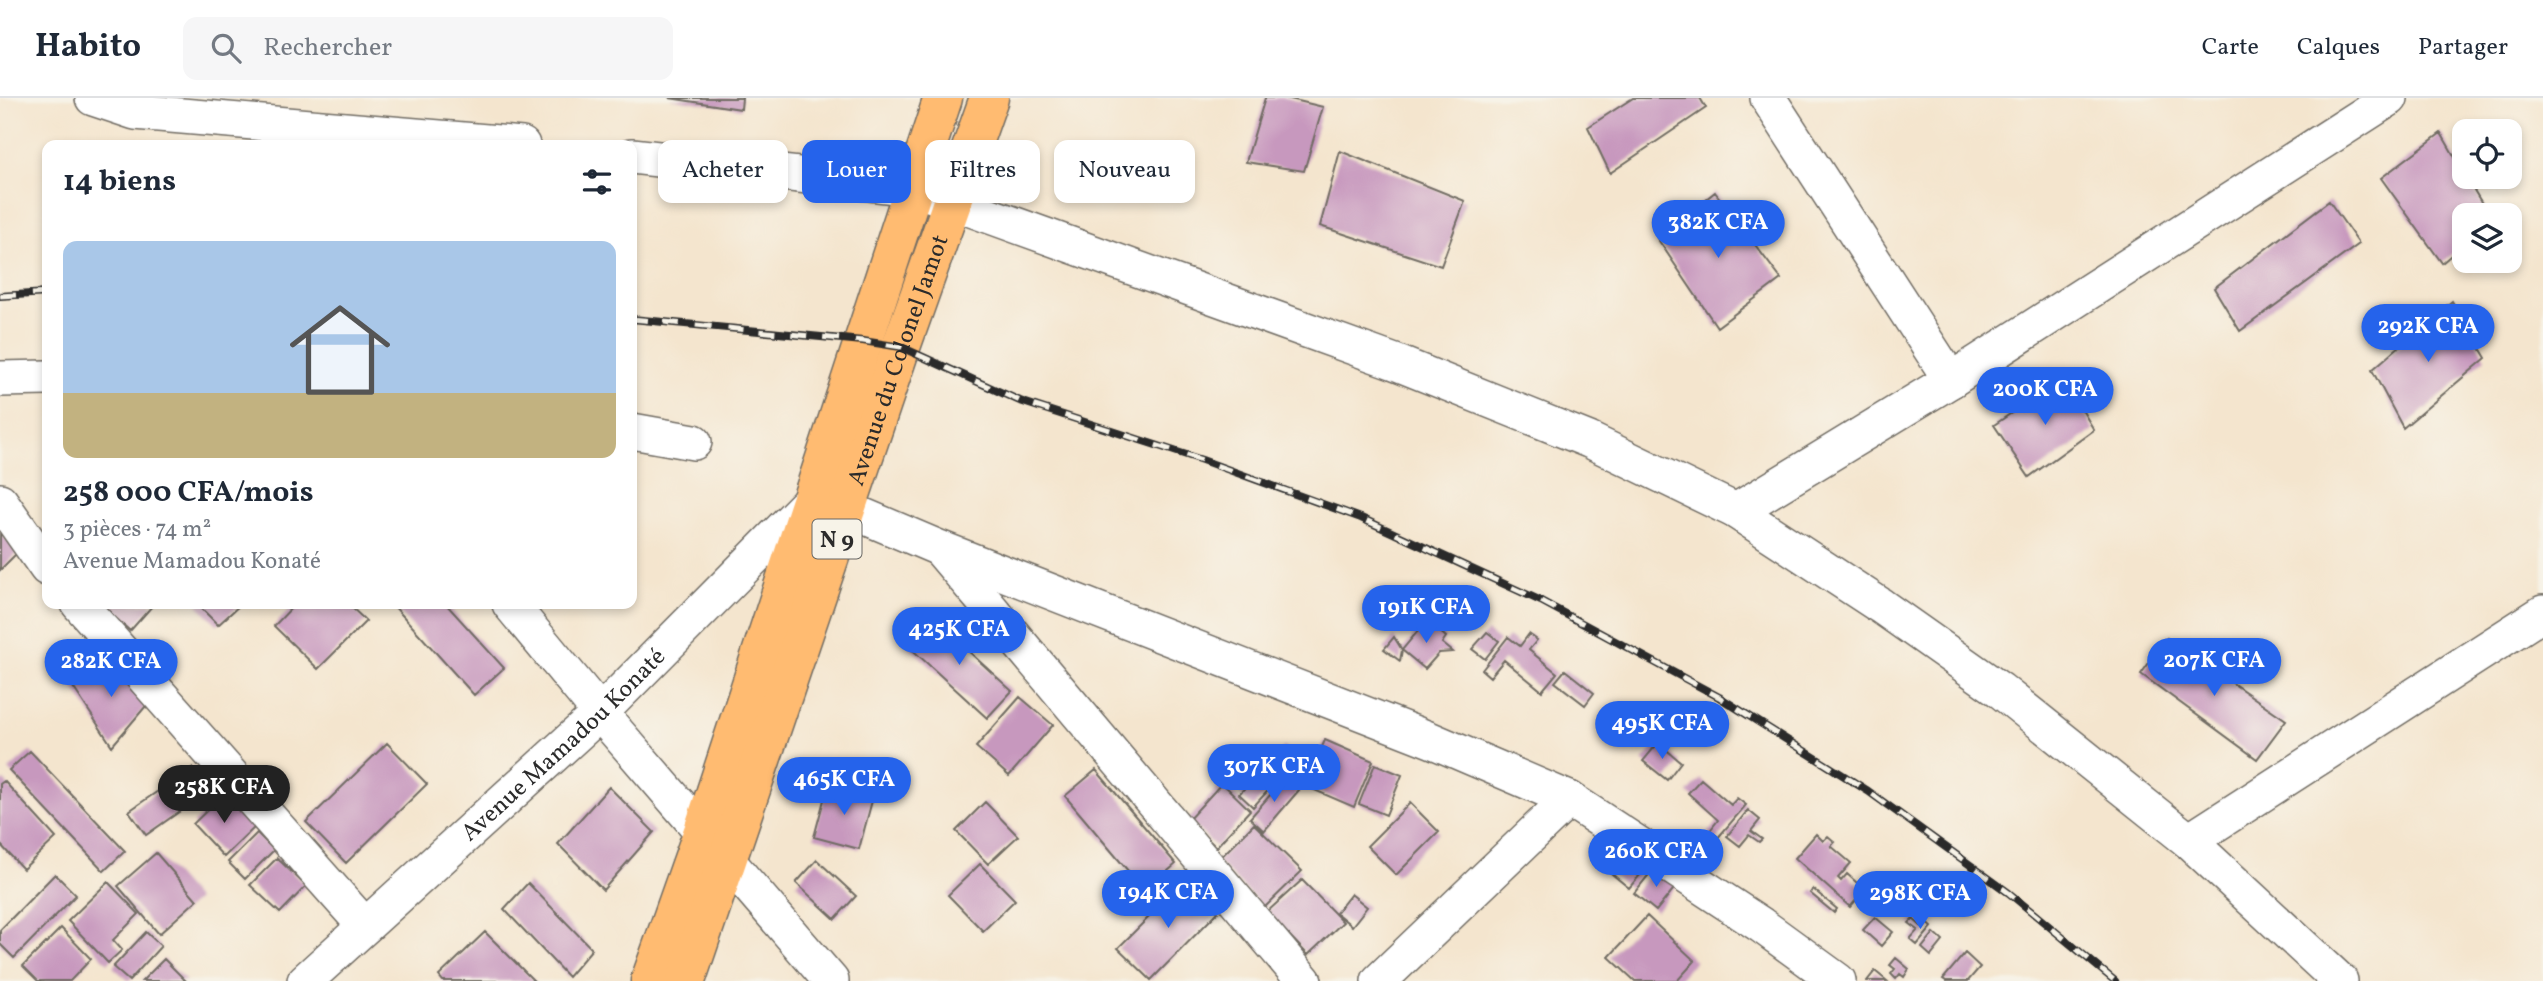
<!DOCTYPE html>
<html lang="fr">
<meta charset="utf-8">
<style>
:root{--surface:#fff;--page:#f6f6f7;--text:#1f2937;--muted:#747a83;--line:#e0e1e3;--accent:#2563eb}
body{margin:0;font-family:Vollkorn,serif;background:var(--page);color:var(--text);height:100vh;display:flex;flex-direction:column;font-size:26px;white-space:nowrap}
*{box-sizing:border-box;margin:0}
p{font-size:23px;color:var(--muted)}
.icon{flex:none;width:38px;height:38px;fill:none;stroke:currentColor;stroke-width:2;stroke-linecap:round;stroke-linejoin:round}
.map{position:relative;flex:1;overflow:hidden}
.sheet{position:absolute;left:42px;top:42px;width:595px;height:469px;display:flex;flex-direction:column;background:var(--surface);border-radius:14px;box-shadow:0 4px 10px #0003}
.sheet>*{flex:none}
.guide{position:absolute;left:658px;top:42px;width:665px;height:63px;display:flex;gap:14px}
.fabs{position:absolute;left:2452px;top:21px;display:grid;gap:14px}
.fabs a{display:grid;place-items:center;width:70px;height:70px;border-radius:14px;background:var(--surface);box-shadow:0 4px 10px #0003;font-size:35px}
.price{position:absolute;translate:-50% -60px;padding:0 16px;border-radius:24px;background:var(--accent);color:#fff;font-size:23px;line-height:46px;filter:drop-shadow(0 2px 4px #0008)}
.price::after{content:'';position:absolute;left:50%;top:42px;width:21px;height:16px;margin-left:-10px;background:inherit;clip-path:polygon(0 0,100% 0,50% 100%)}
.price.on{background:#222;color:#fff}
ul{padding:0;list-style:none}
li{display:grid;align-content:center;gap:14px;height:371px;padding:0 21px}
li span{display:grid;place-items:center;height:217px;border-radius:14px;color:#555}
li>.icon{margin-inline-start:auto}
span .icon{width:126px;height:126px;fill:#fffc;stroke-width:1}
li b{font-size:30px}
h2{display:flex;justify-content:space-between;align-items:center;height:84px;padding:0 21px;font-size:30px}
.tag{padding:0 24px;border-radius:14px;background:var(--surface);box-shadow:0 4px 10px #0003;font-size:24px;line-height:63px}
.tag.on{background:var(--accent);color:#fff}
header{display:flex;align-items:center;gap:42px;box-sizing:border-box;height:98px;padding:0 35px;background:var(--surface);border-bottom:2px solid var(--line)}
header strong{font-size:33px}
nav{display:flex;gap:38px;margin-inline-start:auto;font-size:24px}
.search{width:490px;height:63px;background:var(--page);display:flex;align-items:center;gap:18px;box-sizing:border-box;padding:0 24px;border-radius:14px;color:var(--muted);font-size:26px}
.map>svg:first-child{display:block}
.building{fill:#c798be}
.lines{fill:none;stroke-linecap:round;stroke-linejoin:round}
.minor-casing{stroke:#716c64;stroke-width:38}
.primary-casing{stroke:#716c64;stroke-width:41}
.minor{stroke:#fff;stroke-width:35}
.primary{stroke:#ffbb71;stroke-width:38}
.rail-casing{stroke:#2b2b2b;stroke-width:8}
.rail{stroke:#f7f3e8;stroke-width:5;stroke-dasharray:16;stroke-linecap:butt}
.labels{text-anchor:middle;stroke-width:5;stroke-linejoin:round;paint-order:stroke}
.shield{fill:#f7f3e8;stroke:#686764;stroke-width:2}
.shield-label{font-size:23px;font-weight:bold;fill:#2b2b2b}
.street-label{font-size:24px;fill:#2b2b2b;stroke:#f7f3e8}
</style>
<header>
<strong>Habito</strong>
<div class="search"><svg class="icon" aria-label="search" viewBox="0 0 24 24"><circle cx="10" cy="10" r="6"/><path d="M15 15l6 6"/></svg>Rechercher</div>
<nav><a>Carte</a><a>Calques</a><a>Partager</a></nav>
</header>
<div class="map">
<svg width="2543" height="883" viewBox="0 0 2543 883">
<rect width="100%" height="100%" fill="#f7f3e8"/>
<filter id="ink" filterUnits="userSpaceOnUse"><feTurbulence type="fractalNoise" baseFrequency=".0143" numOctaves="2"/><feDisplacementMap in="SourceGraphic" scale="14" xChannelSelector="R" yChannelSelector="G"/><feConvolveMatrix kernelMatrix="1 2 1 2 8 2 1 2 1" color-interpolation-filters="sRGB"/></filter>
<filter id="wash" filterUnits="userSpaceOnUse"><feTurbulence type="fractalNoise" baseFrequency=".00686" numOctaves="4" result="noise"/><feDisplacementMap in="SourceGraphic" scale="28" xChannelSelector="R" yChannelSelector="G"/><feGaussianBlur stdDeviation="1.57" result="paint"/><feColorMatrix in="noise" values="0 0 0 0 0 0 0 0 0 0 0 0 0 0 0 0 0 1.4 0 .05"/><feComposite in="paint" operator="in"/></filter>
<g filter="url(#wash)">
<rect width="100%" height="100%" fill="#f4e5ce"/>
<g id="blocks">
<path class="building" d="M669 0H742L741 11Z
M1265 0H1286L1323 9 1304 73 1246 64Z
M1633 0H1700L1706 10 1610 75 1588 29Z
M2441 35 2464 75V79H2466L2489 117H2464V146L2442 165 2381 80Z
M1340 53 1465 103 1441 168 1320 128Z
M1715 94 1781 181 1717 229 1657 140Z
M2329 103 2359 146 2240 233 2214 190Z
M2452 203 2486 260 2403 330 2372 272Z
M2063 280 2094 332 2029 379 1994 327Z
M0 435 19 453 0 472Z
M108 506H152L153 507 130 533 105 510Z
M197 506H241L218 527Z
M295 506H348L366 523 318 571 274 528Z
M392 506H446L504 570 474 597Z
M931 519 1012 593 987 620 906 546Z
M1427 522 1446 539 1442 545 1453 554 1439 555 1425 571 1402 552Z
M1487 534 1499 543 1485 561 1472 551Z
M1529 536 1537 542 1529 552 1557 575 1542 593 1504 562 1490 579 1482 572 1508 539 1520 548Z
M1394 539 1402 552 1400 563 1384 551Z
M2167 540 2286 622 2257 661 2141 576Z
M107 559 151 602 112 648 73 589Z
M1565 572 1594 595 1585 607 1555 584Z
M1020 599 1053 627 1009 678 976 649Z
M1325 642 1373 663 1354 709 1305 688Z
M387 645 427 686 346 765 306 724Z
M1658 645 1681 664 1667 682 1643 663Z
M1284 649 1297 661 1253 709 1239 696Z
M30 653 125 753 104 773 9 672Z
M1375 666 1402 677 1386 717 1359 706Z
M193 669 210 692 146 737 129 713Z
M1096 672 1176 766 1145 793 1065 698Z
M1285 680 1299 692 1264 733 1250 720Z
M1701 681 1731 707 1737 700 1746 707 1716 742 1708 735 1718 722 1688 695Z
M4 683 56 740 23 771 0 746V686Z
M1222 685 1250 712 1216 749 1188 722Z
M828 687 873 699 859 751 814 739Z
M609 689 654 734 603 792 558 746Z
M224 696 256 728 224 759 193 726Z
M985 704 1018 738 988 766 956 733Z
M1410 705 1439 734 1396 777 1367 748Z
M1748 712 1760 722 1751 733 1762 741 1759 744 1749 737 1740 748 1727 738Z
M1254 726 1302 773 1264 810 1217 763Z
M257 735 274 752 245 781 228 764Z
M1816 736 1823 743 1828 738 1835 744 1831 748 1851 765 1838 780 1841 783 1847 776 1865 792 1850 809 1795 760Z
M1606 748 1640 777 1629 790 1595 762Z
M156 755 197 802 159 836 118 788Z
M277 760 306 788 280 815 250 787Z
M817 762 856 798 835 821 796 785Z
M980 766 1015 802 983 833 948 797Z
M1655 769 1677 787 1656 813 1634 795Z
M55 776 76 797 14 860 0 846V832Z
M1186 782 1218 814 1151 882 1118 850Z
M1302 782 1343 824 1308 857 1267 814Z
M108 784 139 816 113 842 122 852 108 865 68 823Z
M528 785 592 851 568 879 504 811Z
M1813 791 1837 811 1834 815 1810 795Z
M1351 796 1367 809 1352 828 1336 815Z
M1647 818 1695 863 1677 883H1635L1609 859Z
M1875 819 1893 834 1881 848 1863 832Z
M1913 821 1921 828 1925 823 1932 829 1917 847 1910 841 1918 832 1909 825Z
M61 830 91 861 70 883H38L23 868Z
M146 834 161 848 129 883 113 869Z
M485 834 534 883H443L439 878Z
M1934 835 1943 843 1931 858 1922 850Z
M1965 855 1980 869 1968 883H1946L1943 881Z
M1896 860 1909 871 1904 879 1900 876 1896 881 1891 876 1895 871 1890 867Z
M164 861 186 883H142Z
M1875 873 1887 883H1867Z"/>
</g>
</g>
<g filter="url(#ink)">
<use href="#blocks" fill-opacity="0" stroke="#716c64" stroke-width="2"/>
<g class="lines">
<g class="minor-casing">
<g id="minor">
<path d="M93 0 135 14 522 47"/>
<path d="M1768 0 1951 282"/>
<path d="M632 58 913 90 1395 264 1589 342 1736 413 1881 508 2000 592 2189 743 2340 883"/>
<path d="M0 281 47 280"/>
<path d="M632 333 694 344"/>
<path d="M0 403 47 470"/>
<path d="M1736 413 1951 282 2390 0"/>
<path d="M941 452 1304 883"/>
<path d="M79 506 365 828"/>
<path d="M510 506 600 615 831 883"/>
<path d="M2189 743 2543 515"/>
<path id="s1" d="M305 883 600 615 811 402 847 411 939 450 1431 642 1569 701 1761 827 1838 883"/>
<path d="M1379 883 1569 701"/>
</g>
</g>
<g class="primary-casing">
<g id="primary">
<path d="M650 883 703 733 943 0"/>
<path id="s2" d="M686 883 901 249 989 0"/>
</g>
</g>
<use href="#minor" class="minor"/>
<use href="#primary" class="primary"/>
<g class="rail-casing">
<path id="rail" d="M0 198 47 195
M632 221 863 243 901 249 1020 303 1202 362 1361 420 1541 503 1719 599 1868 693 2009 795 2115 883"/>
</g>
<use href="#rail" class="rail"/>
</g>
</g>
<g class="labels">
<rect class="shield" x="812.5" y="421.5" width="49" height="39" rx="5"/>
<g class="shield-label">
<text x="837" y="449">N 9</text>
</g>
<g class="street-label">
<text dy="8" stroke="none"><textPath href="#s2" startOffset="656">Avenue du Colonel Jamot</textPath></text>
<text dy="8" stroke="none"><textPath href="#s1" startOffset="350">Avenue Mamadou Konaté</textPath></text>
</g>
</g>
</svg>
<div class="fabs">
<a><svg class="icon" aria-label="locate" viewBox="0 0 24 24"><circle cx="12" cy="12" r="6"/><path d="M12 2v4M12 18v4M2 12h4M18 12h4"/></svg></a>
<a><svg class="icon" aria-label="layers" viewBox="0 0 24 24"><path d="M12 4l9 5-9 5-9-5zM3 14l9 5 9-5"/></svg></a>
</div>
<b class="price" style="left:1718px;top:162px">382K CFA</b>
<b class="price" style="left:2428px;top:266px">292K CFA</b>
<b class="price" style="left:2045px;top:329px">200K CFA</b>
<b class="price" style="left:1426px;top:547px">191K CFA</b>
<b class="price" style="left:959px;top:569px">425K CFA</b>
<b class="price" style="left:2214px;top:600px">207K CFA</b>
<b class="price" style="left:111px;top:601px">282K CFA</b>
<b class="price" style="left:1662px;top:663px">495K CFA</b>
<b class="price" style="left:1274px;top:706px">307K CFA</b>
<b class="price" style="left:844px;top:719px">465K CFA</b>
<b class="price on" style="left:224px;top:727px">258K CFA</b>
<b class="price" style="left:1656px;top:791px">260K CFA</b>
<b class="price" style="left:1168px;top:832px">194K CFA</b>
<b class="price" style="left:1920px;top:833px">298K CFA</b>
<div class="guide">
<a class="tag">Acheter</a>
<a class="tag on">Louer</a>
<a class="tag">Filtres</a>
<a class="tag">Nouveau</a>
</div>
<section class="sheet">
<h2>14 biens<svg class="icon" aria-label="filters" viewBox="0 0 24 24"><path d="M4 7h16M4 17h16"/><circle cx="9" cy="7" r="2"/><circle cx="15" cy="17" r="2"/></svg></h2>
<ul>
<li><span style="background:linear-gradient(#a9c7e8 70%,#c2b280 0)"><svg class="icon" aria-label="home" viewBox="0 0 24 24"><path d="M3 11l9-7 9 7M6 9v11h12V9"/></svg></span><div><b>258 000 CFA/mois</b><p>3 pièces · 74 m²</p><p>Avenue Mamadou Konaté</p></div></li>
</ul>
</section>
</div>
